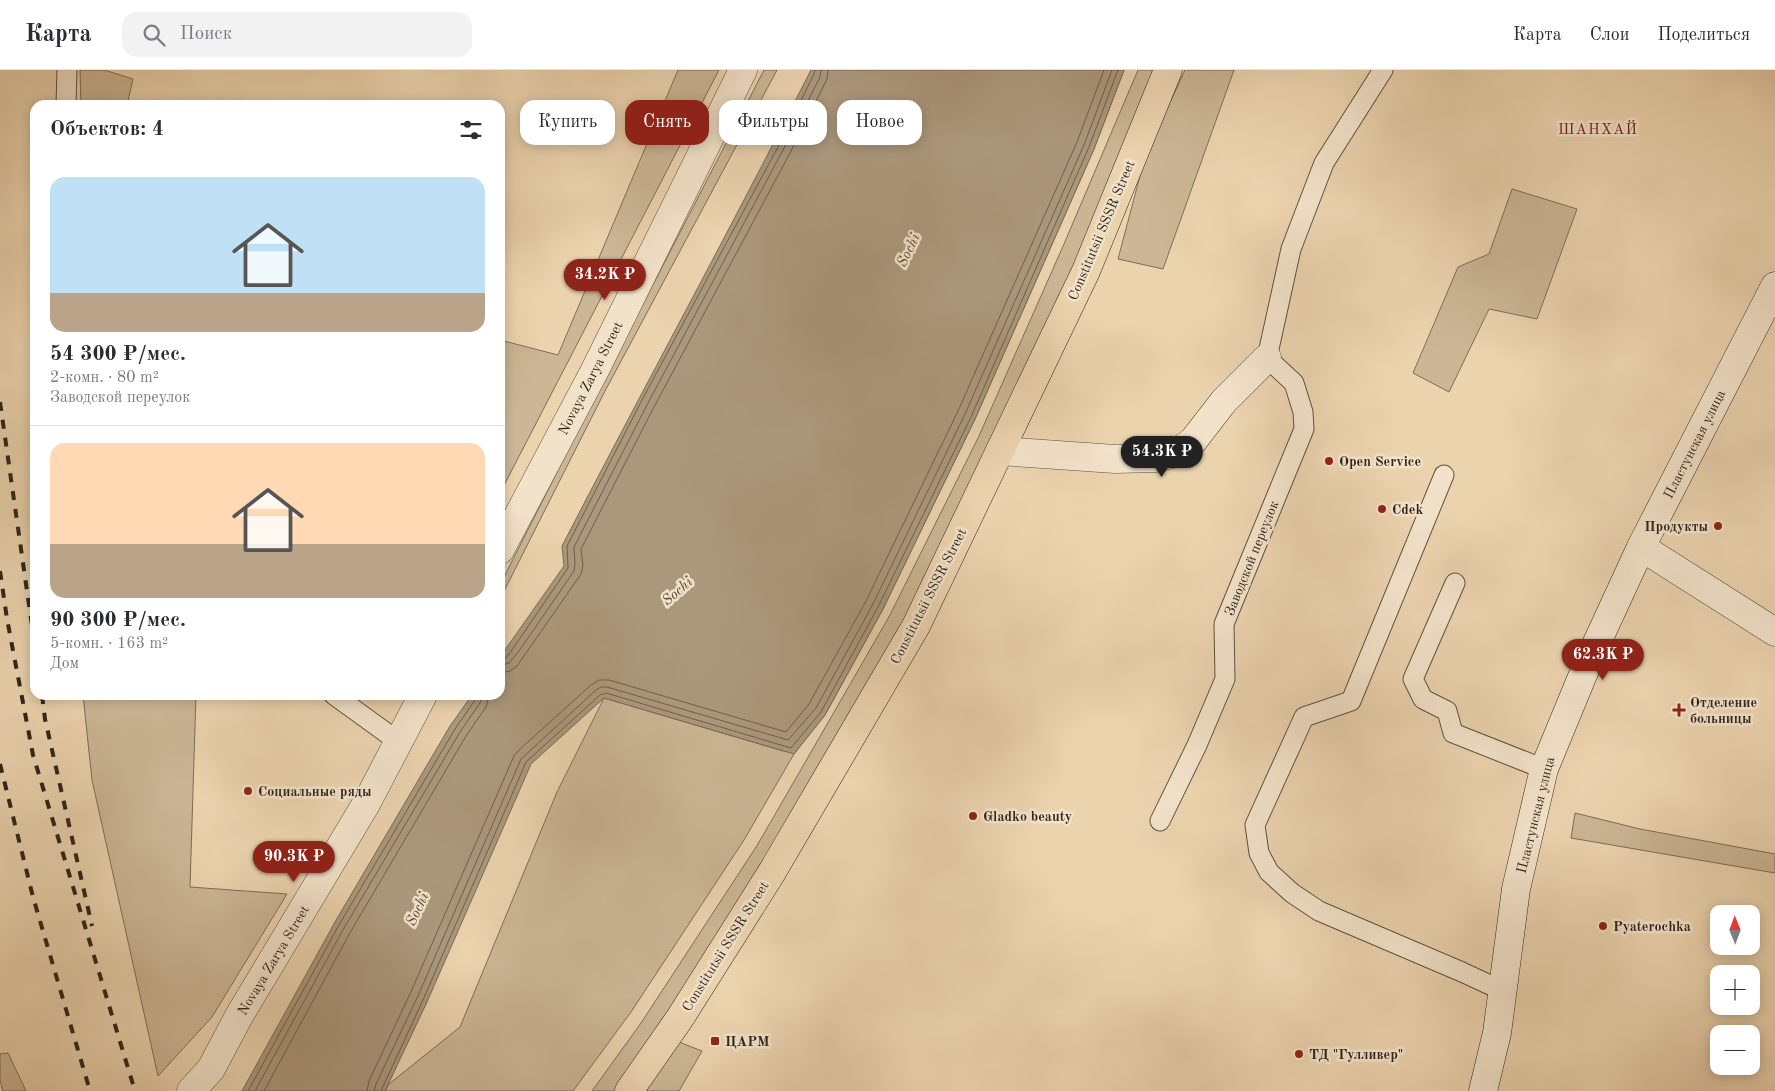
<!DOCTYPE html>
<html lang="ru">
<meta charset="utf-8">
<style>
:root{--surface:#fff;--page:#f2f2f3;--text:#2b2b33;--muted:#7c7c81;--line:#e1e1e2;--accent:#8f2418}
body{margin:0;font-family:"Old Standard TT",serif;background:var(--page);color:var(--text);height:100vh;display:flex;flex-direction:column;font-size:19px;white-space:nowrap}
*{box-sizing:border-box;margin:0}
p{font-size:16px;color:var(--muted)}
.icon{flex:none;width:28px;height:28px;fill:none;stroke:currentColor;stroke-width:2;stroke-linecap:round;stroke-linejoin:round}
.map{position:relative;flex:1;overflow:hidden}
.details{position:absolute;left:30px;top:30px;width:475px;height:600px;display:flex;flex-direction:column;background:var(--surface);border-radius:15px;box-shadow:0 2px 12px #0003}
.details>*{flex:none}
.hud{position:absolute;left:520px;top:30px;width:475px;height:45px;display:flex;gap:10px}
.needle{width:32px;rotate:359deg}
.tools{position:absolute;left:1710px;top:835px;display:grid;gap:10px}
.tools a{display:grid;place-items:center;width:50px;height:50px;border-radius:10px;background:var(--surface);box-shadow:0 2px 12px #0003;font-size:25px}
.price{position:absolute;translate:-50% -42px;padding:0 11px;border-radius:18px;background:var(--accent);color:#fff;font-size:16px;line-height:32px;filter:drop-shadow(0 1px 2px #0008)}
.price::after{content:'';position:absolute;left:50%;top:30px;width:15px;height:11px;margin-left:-8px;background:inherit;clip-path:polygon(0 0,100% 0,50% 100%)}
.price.selected{background:#222;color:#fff}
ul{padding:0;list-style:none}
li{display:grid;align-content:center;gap:10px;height:265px;padding:0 20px}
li+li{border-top:1px solid var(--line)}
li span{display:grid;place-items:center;height:155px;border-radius:15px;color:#555}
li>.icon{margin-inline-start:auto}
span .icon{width:90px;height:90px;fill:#fffc;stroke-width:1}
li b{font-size:21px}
h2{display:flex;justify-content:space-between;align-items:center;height:60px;padding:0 20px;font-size:21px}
.pill{padding:0 18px;border-radius:15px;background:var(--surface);box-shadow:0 2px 12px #0003;font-size:18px;line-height:45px}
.pill.selected{background:var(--accent);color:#fff}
header{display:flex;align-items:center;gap:30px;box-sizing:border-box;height:70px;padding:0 25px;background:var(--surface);border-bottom:1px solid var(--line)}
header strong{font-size:24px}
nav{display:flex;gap:28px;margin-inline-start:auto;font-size:18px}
.search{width:350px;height:45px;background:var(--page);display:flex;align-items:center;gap:12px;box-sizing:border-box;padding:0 18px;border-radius:15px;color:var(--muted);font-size:19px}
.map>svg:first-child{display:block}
.green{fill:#cbb695;stroke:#7c6e58}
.water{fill:#ab987c;stroke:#796a55}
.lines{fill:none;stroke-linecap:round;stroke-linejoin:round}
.shore{stroke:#6c5f4c;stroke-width:1}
.service-casing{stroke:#5d5140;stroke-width:21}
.minor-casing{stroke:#5d5140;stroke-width:29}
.tertiary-casing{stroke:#5d5140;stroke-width:29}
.secondary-casing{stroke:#2e261b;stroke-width:29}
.primary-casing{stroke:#2e261b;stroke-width:29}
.service{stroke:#f2e2ca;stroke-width:19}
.minor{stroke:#f2e2ca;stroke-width:28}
.tertiary{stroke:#f2e2ca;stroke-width:28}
.secondary{stroke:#f2e2ca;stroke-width:28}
.primary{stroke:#ebd3ae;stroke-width:28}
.rail{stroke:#2e261b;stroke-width:4;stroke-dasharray:9 9;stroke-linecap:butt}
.poi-dot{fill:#8f2418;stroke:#f2e2ca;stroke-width:2}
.labels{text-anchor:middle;stroke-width:5;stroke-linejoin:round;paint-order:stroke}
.street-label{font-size:14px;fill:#2e261b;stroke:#f2e2ca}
.poi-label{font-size:14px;font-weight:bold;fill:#2e261b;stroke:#f2e2ca;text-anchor:start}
.neighbourhood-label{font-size:15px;letter-spacing:1px;fill:#7a1f14;stroke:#f2e2ca}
.water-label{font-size:15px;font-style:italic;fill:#544838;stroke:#f2e2ca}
</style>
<header>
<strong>Карта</strong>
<div class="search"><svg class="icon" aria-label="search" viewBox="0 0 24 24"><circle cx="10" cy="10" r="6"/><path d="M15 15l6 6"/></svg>Поиск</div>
<nav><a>Карта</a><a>Слои</a><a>Поделиться</a></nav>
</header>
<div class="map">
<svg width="1775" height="1021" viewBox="0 0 1775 1021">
<rect width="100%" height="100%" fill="#ebd3ae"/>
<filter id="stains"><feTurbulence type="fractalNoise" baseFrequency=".004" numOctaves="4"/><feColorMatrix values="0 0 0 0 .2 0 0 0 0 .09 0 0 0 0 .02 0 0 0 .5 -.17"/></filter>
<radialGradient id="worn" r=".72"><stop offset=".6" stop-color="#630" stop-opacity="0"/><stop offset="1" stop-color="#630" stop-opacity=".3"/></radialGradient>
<path class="green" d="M80 0H104L133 9 127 35H81Z
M678 0H719L500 423V304L502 296 500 295V270L558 285Z
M764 0H777L605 321 500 529V515L599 319Z
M1124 0 1094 79 975 349 883 539 825 645 794 684 744 770 631 942 573 1021H385L389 1014 460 957 557 722 604 628 783 681Z
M1138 0H1168L916 556 629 1021H592L641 953 758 774 890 545 979 366 1064 174Z
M1185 0H1234L1163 199 1118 189 1145 87Z
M1512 119 1577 139 1537 249 1489 239 1449 322 1413 303 1458 197 1489 184Z
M83 625H196L190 817 287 824 212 947 158 1006 92 710Z
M1575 743 1640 759 1775 784V803L1571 768Z
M679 972 702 981 679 1021H644Z
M8 983 26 1021H3L0 1010V984Z"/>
<path class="water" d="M811 0H1124L1094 79 975 349 883 539 825 645 794 684 604 628 531 694 427 932 385 1021H242L335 852 450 656 472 625H500V587L564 496 562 476C644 317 730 160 811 0Z"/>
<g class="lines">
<path class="shore" d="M500 590 506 588 514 577 568 498 567 476 642 330 778 77 814 4 815 0
M500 596 509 593 519 581 574 501 575 495 574 477 648 333 783 80 820 7 821 0
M500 603 510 601 517 596 581 504 583 496 581 479 654 337 790 83 827 9 828 0
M248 1021 339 855 455 659 475 630 476 625
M255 1021 344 858 460 662 480 633 482 625
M264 1021 351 861 466 666 486 637 489 625
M367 1021 369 1011 410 924 514 686 519 680 591 615 599 610H609L786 662 809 634 866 531 958 341 1077 72 1104 0
M374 1021 376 1014 417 928 521 689 596 620 601 617H607L788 670 816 638 873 534 965 344 1084 75 1112 0
M381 1021 423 930 526 692 600 625 606 623 791 678 821 642 878 537 971 347 1089 77 1118 0"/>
<g class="service-casing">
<path id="service" d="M66 35 67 0
M1444 405 1351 631 1304 647 1255 755 1259 783 1269 802 1292 823 1319 841 1462 902 1503 921
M1455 513 1413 609 1423 629 1447 641 1453 663 1544 699
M334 625 399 672
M1160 751 1197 675 1225 609 1224 554 1304 359 1303 342 1294 313 1267 288 1291 179 1324 93 1383 0"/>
</g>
<g class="minor-casing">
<path id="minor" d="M1000 381 1115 389 1156 388 1176 383 1193 371 1224 331 1267 288
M500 480 595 300 743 0
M191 1021 211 999 239 946 366 734 423 625"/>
</g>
<g class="tertiary-casing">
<path id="tertiary" d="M1641 477 1775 562"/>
</g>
<g class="secondary-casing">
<path id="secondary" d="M1483 1021 1497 963 1516 819 1544 699 1589 590 1641 477 1775 216"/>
</g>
<g class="primary-casing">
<path id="primary" d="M629 1021 680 948 772 802 916 556 1086 201 1168 0"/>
</g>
<use href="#service" class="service"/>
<use href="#minor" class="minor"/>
<use href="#tertiary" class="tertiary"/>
<use href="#secondary" class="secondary"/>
<use href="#primary" class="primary"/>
<path class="rail" d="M0 332 35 577
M0 501 7 549 33 685 135 1021
M42 625 45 649 92 856
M0 694 33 827 90 1021"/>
</g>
<g class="poi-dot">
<circle cx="1329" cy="391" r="5"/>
<circle cx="1382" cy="439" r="5"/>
<circle cx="1718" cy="456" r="5"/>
<path d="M1676.5 632.5h5v5h5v5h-5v5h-5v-5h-5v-5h5z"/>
<circle cx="248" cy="721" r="5"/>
<circle cx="973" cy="746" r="5"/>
<circle cx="1603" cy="856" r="5"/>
<rect x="710" y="966" width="10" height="10" rx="2.5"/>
<circle cx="1299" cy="984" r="5"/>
</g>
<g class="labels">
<g class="street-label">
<text transform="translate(1101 160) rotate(-67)" y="5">Constitutsii SSSR Street</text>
<text transform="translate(590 308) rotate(-63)" y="5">Novaya Zarya Street</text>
<text transform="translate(1694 374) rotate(-63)" y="5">Пластунская улица</text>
<text transform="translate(1251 488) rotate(-68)" y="5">Заводской переулок</text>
<text transform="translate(928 526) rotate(-63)" y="5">Constitutsii SSSR Street</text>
<text transform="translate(1535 745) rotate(-76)" y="5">Пластунская улица</text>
<text transform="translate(725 876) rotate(-58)" y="5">Constitutsii SSSR Street</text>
<text transform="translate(273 890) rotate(-59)" y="5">Novaya Zarya Street</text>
</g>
<g class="poi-label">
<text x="1339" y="396">Open Service</text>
<text x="1392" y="444">Cdek</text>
<text x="1708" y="461" text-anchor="end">Продукты</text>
<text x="1690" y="637">Отделение<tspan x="1690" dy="16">больницы</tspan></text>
<text x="258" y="726">Социальные ряды</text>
<text x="983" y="751">Gladko beauty</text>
<text x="1613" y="861">Pyaterochka</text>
<text x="725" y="976">ЦАРМ</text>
<text x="1309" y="989">ТД "Гулливер"</text>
</g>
<g class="neighbourhood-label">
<text x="1598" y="64">ШАНХАЙ</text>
</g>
<g class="water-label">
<text transform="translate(908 180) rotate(-64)" y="5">Sochi</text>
<text transform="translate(677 521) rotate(-41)" y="5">Sochi</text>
<text transform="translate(417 839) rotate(-65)" y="5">Sochi</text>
</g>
</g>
<rect width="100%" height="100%" filter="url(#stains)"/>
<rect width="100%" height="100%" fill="url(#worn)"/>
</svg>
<div class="tools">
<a><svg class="needle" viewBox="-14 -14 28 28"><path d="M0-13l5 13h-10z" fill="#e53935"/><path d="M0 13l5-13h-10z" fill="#7c7c81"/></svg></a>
<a>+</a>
<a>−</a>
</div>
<b class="price" style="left:605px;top:231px">34.2K ₽</b>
<b class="price selected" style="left:1162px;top:408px">54.3K ₽</b>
<b class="price" style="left:1603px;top:611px">62.3K ₽</b>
<b class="price" style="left:294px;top:813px">90.3K ₽</b>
<div class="hud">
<a class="pill">Купить</a>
<a class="pill selected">Снять</a>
<a class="pill">Фильтры</a>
<a class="pill">Новое</a>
</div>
<section class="details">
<h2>Объектов: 4<svg class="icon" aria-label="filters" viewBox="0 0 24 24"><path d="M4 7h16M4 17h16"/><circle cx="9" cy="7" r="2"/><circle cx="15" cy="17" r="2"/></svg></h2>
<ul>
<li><span style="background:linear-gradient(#bfe0f5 75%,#b9a48a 0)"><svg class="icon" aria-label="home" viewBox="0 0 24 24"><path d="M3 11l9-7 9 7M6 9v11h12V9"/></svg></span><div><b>54 300 ₽/мес.</b><p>2-комн. · 80 m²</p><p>Заводской переулок</p></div></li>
<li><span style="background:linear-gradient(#ffd9b3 65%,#b9a48a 0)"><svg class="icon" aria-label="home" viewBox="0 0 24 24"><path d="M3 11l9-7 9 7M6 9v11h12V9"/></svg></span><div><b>90 300 ₽/мес.</b><p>5-комн. · 163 m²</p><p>Дом</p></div></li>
</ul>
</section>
</div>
